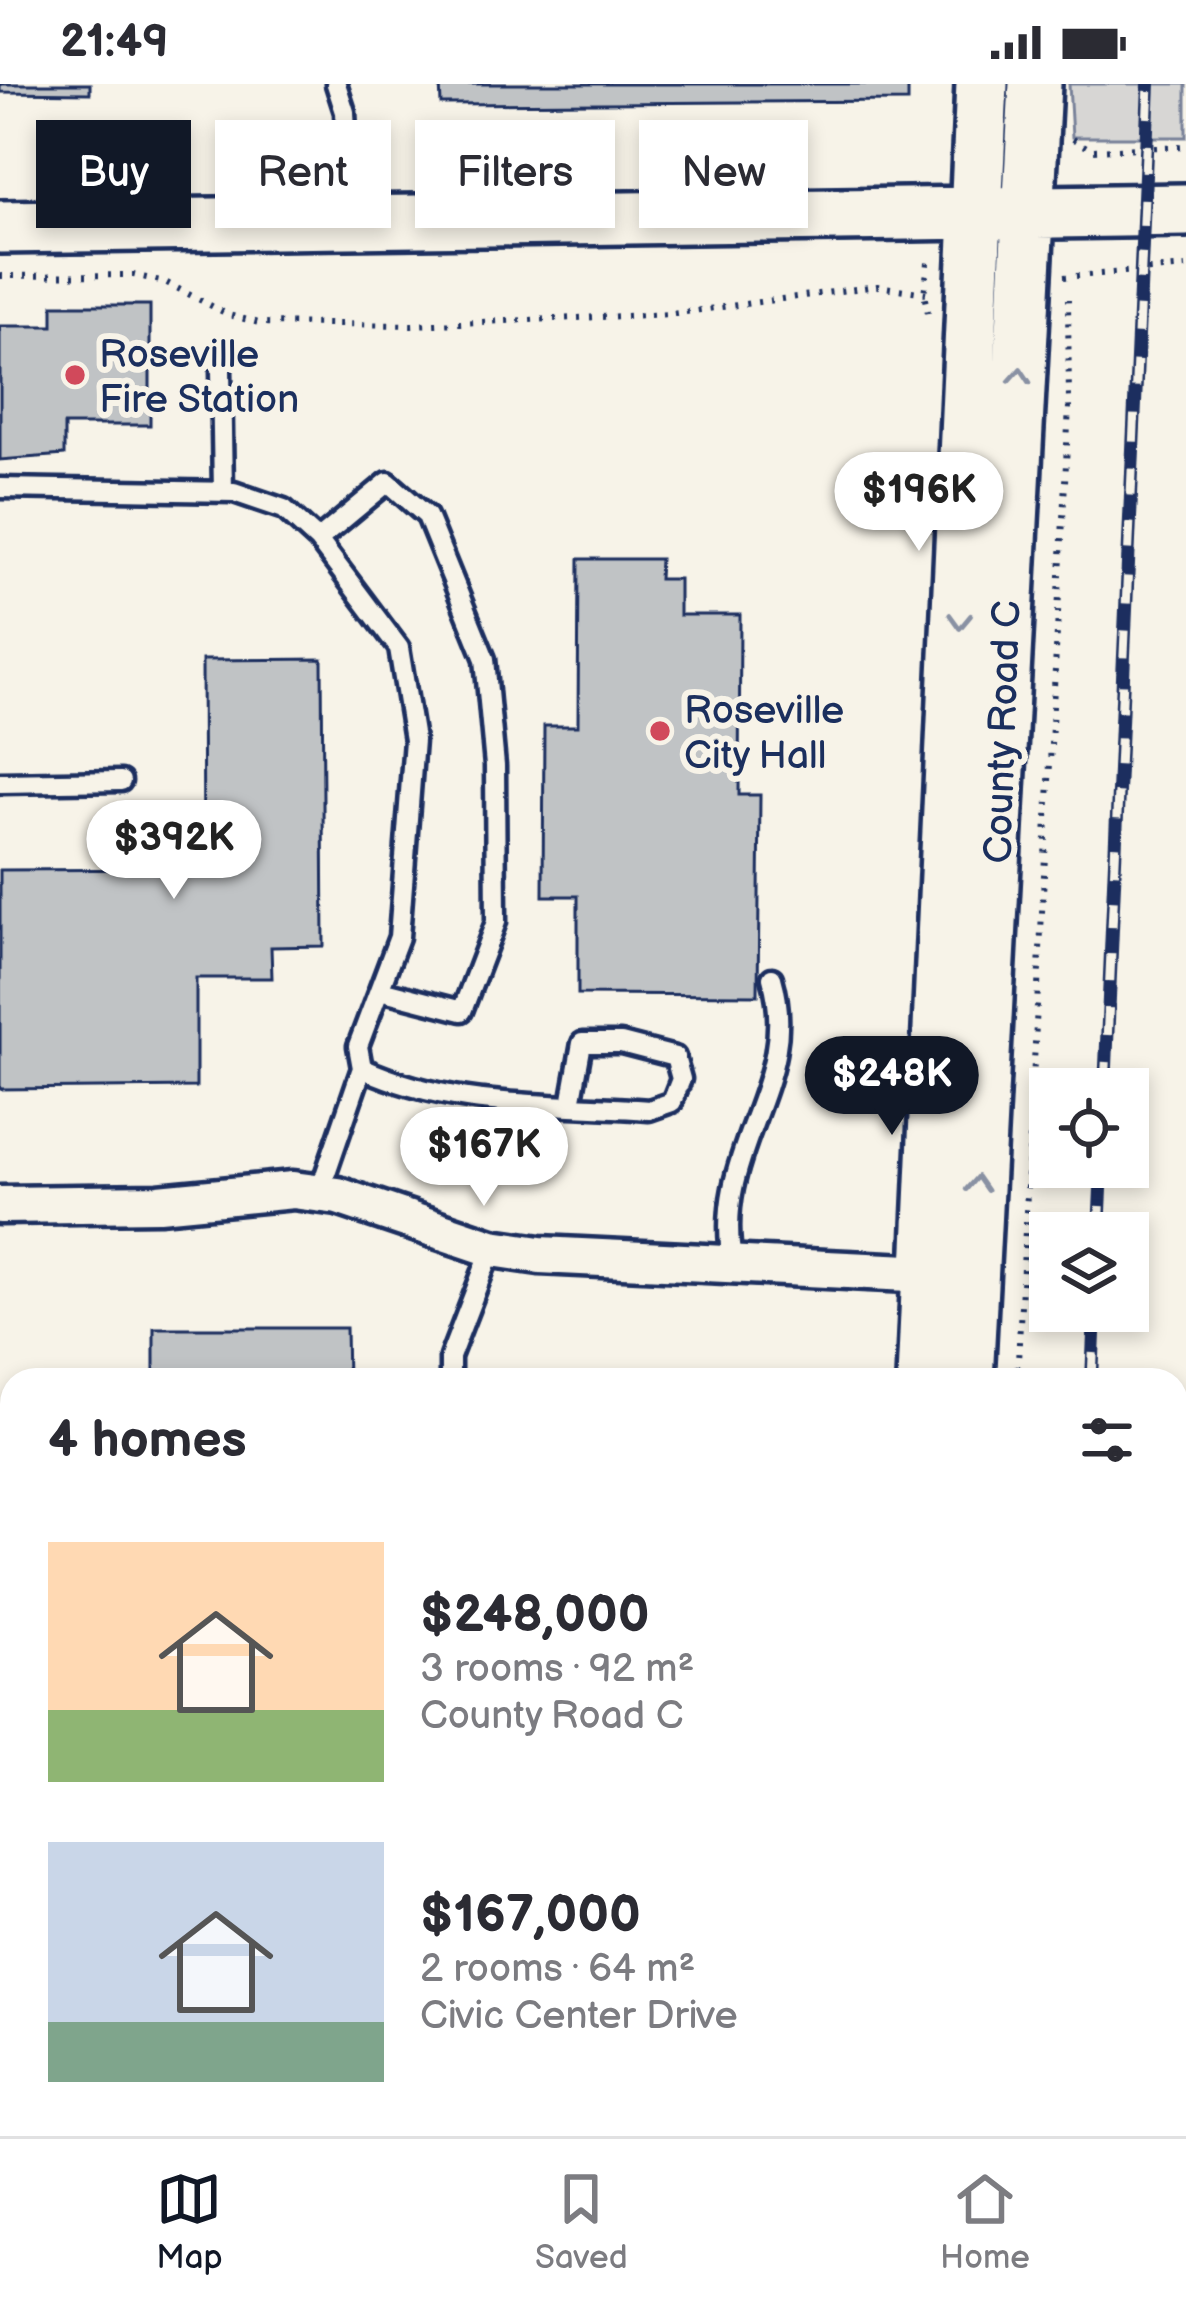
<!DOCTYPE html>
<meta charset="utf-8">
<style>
:root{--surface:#fff;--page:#f7f7f7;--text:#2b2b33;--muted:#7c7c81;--line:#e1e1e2;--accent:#111827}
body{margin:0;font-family:"Balsamiq Sans",sans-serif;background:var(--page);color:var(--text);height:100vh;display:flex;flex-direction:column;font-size:45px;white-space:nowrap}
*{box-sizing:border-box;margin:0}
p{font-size:39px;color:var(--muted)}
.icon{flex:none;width:66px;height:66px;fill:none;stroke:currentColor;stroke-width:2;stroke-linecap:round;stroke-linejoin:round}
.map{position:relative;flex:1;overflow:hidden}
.details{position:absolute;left:0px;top:1284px;width:1188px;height:768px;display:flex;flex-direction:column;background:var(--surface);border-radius:36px 36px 0 0;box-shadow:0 6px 18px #0003}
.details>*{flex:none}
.hud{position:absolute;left:36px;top:36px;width:1116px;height:108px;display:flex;gap:24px}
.buttons{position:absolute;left:1029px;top:984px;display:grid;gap:24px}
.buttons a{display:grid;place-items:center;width:120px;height:120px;border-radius:0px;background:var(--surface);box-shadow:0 6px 18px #0003;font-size:60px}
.price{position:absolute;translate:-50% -102px;padding:0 27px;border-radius:42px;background:#fff;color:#222;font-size:39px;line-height:78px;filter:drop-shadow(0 3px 6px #0008)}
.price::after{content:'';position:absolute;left:50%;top:72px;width:36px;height:27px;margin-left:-18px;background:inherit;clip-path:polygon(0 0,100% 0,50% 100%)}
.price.on{background:var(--accent);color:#fff}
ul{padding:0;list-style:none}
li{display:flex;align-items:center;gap:36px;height:300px;padding:0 48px}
li span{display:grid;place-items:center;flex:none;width:336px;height:240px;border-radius:0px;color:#555}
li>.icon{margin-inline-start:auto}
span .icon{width:144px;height:144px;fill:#fffc;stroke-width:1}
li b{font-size:51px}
h2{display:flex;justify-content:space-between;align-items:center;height:144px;padding:0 48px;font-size:51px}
.pill{padding:0 42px;border-radius:0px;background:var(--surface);box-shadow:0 6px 18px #0003;font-size:42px;line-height:108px}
.pill.on{background:var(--accent);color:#fff}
.status{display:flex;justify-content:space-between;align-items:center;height:84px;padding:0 60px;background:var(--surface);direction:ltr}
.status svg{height:33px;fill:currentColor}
.tabs{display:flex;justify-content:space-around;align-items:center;height:168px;border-top:3px solid var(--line);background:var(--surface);font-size:33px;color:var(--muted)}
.tabs a{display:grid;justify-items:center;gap:6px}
.tabs .on{color:var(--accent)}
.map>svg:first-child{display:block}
.green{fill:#d7d6d4;stroke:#798299;stroke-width:3}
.building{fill:#c0c3c5;stroke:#1b2f5e;stroke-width:3}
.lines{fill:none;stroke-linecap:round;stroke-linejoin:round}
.lane-casing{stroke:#1b2f5e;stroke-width:27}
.street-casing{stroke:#1b2f5e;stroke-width:45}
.secondary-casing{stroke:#1b2f5e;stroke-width:60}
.path{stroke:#1b2f5e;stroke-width:6;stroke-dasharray:3 9;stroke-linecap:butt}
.lane{stroke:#f7f3e8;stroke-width:18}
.street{stroke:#f7f3e8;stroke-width:36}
.secondary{stroke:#f7f3e8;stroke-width:51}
.rail-casing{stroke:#1b2f5e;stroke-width:14}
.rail{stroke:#f7f3e8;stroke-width:9;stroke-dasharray:27;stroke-linecap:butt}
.oneway{stroke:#8991a3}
.poi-dot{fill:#d1495b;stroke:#f7f3e8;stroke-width:4.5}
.labels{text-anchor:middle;stroke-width:12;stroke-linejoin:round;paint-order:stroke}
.poi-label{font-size:39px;fill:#1b2f5e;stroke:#f7f3e8;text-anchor:start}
.street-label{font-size:39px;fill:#1b2f5e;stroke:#f7f3e8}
</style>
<div class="status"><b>21:49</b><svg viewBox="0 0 49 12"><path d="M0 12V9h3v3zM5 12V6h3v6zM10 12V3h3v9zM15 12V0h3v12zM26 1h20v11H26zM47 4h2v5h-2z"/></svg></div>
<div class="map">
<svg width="1186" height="2052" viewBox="0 0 1186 2052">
<rect width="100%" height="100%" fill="#f7f3e8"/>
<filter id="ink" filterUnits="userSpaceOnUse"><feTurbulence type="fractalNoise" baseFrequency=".00833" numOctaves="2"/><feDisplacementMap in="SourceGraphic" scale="24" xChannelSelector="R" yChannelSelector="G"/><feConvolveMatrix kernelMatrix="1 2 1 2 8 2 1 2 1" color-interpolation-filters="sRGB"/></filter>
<g filter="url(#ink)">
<path class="green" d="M1069 0H1186V53H1072Z"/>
<path class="building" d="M0 0H90V9L0 8Z
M440 0H908V17L441 20Z
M53 221H150V341H64V371L0 376V242H53Z
M579 475H660L659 495H679V531H740L739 711H760L758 911 578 910V812H543L544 642H578Z
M322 575 324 862 271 863 272 894H196V1003L0 1005V786L193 785V773H203L202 576Z
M154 1244H346L347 1296H154Z
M0 1581H12V1642L0 1643Z"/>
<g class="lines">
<g class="lane-casing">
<path id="lane" d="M336 0 345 28 350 133
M221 286 223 408
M0 404 234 408 284 425 318 456 399 564 414 656 399 853 358 962 362 984 319 1109
M318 456 388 398 427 432 485 575 495 682 496 838 462 927 380 906
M0 699 121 697
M362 984C456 1027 548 1018 649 1026L672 1018 681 995 675 973 621 959H582L571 1020
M733 1180C709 1067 803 1000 772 894
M450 1296V1273L492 1164"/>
</g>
<g class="street-casing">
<path id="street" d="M0 1121 159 1119 293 1106 338 1112 492 1164 540 1171 951 1191"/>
</g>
<g class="secondary-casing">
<path id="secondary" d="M0 143 1186 126
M923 1296 982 0
M967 1296 1035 0
M890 2052V2040
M931 2052V2040"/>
</g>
<path class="path" d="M1073 55 1092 66 1186 62
M0 192 133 191 165 198 229 231 259 239 411 241 671 230 877 202 926 209
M1064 193 1186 183
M928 229 924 210 929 171
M1017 1296 1069 323 1068 215
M827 2052 853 2045
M979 2052 980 2040"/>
<use href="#lane" class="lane"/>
<use href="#street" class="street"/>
<use href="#secondary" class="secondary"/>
<g class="rail-casing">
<path id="rail" d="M1105 1005 1149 0
M1099 1149 1102 1083
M1092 1296 1095 1227
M1058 2052 1059 2040"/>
</g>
<use href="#rail" class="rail"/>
</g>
<defs><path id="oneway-chevron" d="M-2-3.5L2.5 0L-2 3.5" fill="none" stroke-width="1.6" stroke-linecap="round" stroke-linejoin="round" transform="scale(3)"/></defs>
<g class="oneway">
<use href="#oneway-chevron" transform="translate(1020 292) rotate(-86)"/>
<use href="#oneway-chevron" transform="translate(960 537) rotate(92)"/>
<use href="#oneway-chevron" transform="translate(977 1100) rotate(-87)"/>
</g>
</g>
<g class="poi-dot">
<circle cx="75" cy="291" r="12"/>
<circle cx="660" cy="647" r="12"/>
</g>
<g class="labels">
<g class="poi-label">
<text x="99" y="283">Roseville<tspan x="99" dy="45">Fire Station</tspan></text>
<text x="684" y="639">Roseville<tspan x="684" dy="45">City Hall</tspan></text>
</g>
<g class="street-label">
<text transform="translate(1001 648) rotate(-88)" y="14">County Road C</text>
</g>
</g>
</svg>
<div class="buttons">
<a><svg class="icon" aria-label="locate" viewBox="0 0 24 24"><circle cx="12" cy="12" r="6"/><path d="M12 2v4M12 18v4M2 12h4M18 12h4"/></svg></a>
<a><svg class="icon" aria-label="layers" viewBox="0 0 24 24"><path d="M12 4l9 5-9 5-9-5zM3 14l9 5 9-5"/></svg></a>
</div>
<b class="price" style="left:919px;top:470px">$196K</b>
<b class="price" style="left:174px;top:818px">$392K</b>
<b class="price on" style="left:892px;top:1054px">$248K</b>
<b class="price" style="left:484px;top:1125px">$167K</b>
<div class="hud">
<a class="pill on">Buy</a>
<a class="pill">Rent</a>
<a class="pill">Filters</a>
<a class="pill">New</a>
</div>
<section class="details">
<h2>4 homes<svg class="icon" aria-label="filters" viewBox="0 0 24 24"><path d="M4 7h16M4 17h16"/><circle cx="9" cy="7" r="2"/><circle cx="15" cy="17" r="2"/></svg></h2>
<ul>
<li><span style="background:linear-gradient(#ffd9b3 70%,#8fb573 0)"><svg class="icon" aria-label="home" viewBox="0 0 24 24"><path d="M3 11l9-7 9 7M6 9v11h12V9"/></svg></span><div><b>$248,000</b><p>3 rooms · 92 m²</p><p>County Road C</p></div></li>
<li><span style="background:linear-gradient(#c9d6e8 75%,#7fa58c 0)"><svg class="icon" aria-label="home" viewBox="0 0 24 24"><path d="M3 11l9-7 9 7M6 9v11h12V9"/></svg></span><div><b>$167,000</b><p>2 rooms · 64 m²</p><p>Civic Center Drive</p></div></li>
</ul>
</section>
</div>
<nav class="tabs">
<a class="on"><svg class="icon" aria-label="map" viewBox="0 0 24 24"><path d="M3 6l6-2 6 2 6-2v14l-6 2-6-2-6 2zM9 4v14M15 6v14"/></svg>Map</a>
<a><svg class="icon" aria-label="saved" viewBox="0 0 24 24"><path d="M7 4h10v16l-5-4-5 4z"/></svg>Saved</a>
<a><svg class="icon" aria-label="home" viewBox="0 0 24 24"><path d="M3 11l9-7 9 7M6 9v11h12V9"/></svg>Home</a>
</nav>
